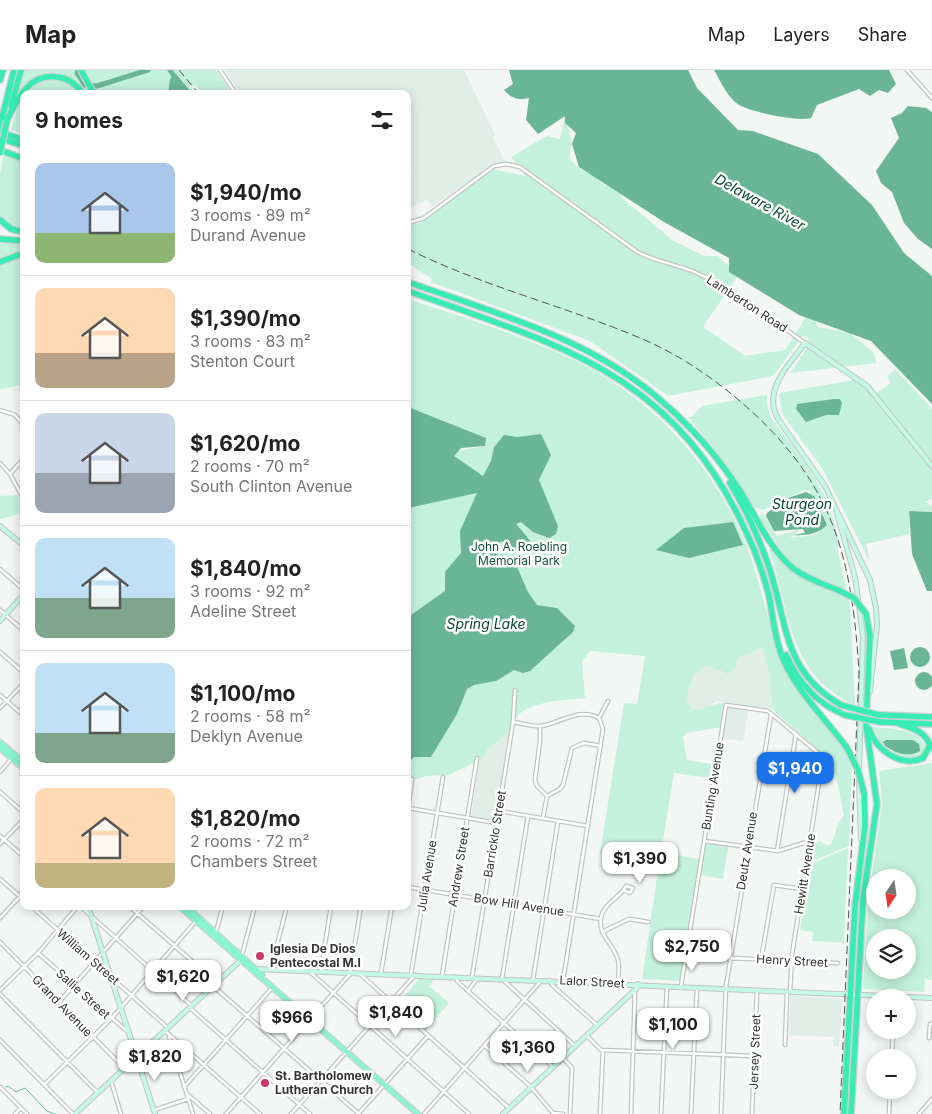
<!DOCTYPE html>
<meta charset="utf-8">
<style>
:root{--surface:#fff;--page:#f6f6f6;--text:#222;--muted:#767676;--line:#e0e0e0;--accent:#1a73e8}
body{margin:0;font-family:Inter,sans-serif;background:var(--page);color:var(--text);height:100vh;display:flex;flex-direction:column;font-size:19px;white-space:nowrap}
*{box-sizing:border-box;margin:0}
p{font-size:16px;color:var(--muted)}
.icon{flex:none;width:28px;height:28px;fill:none;stroke:currentColor;stroke-width:2;stroke-linecap:round;stroke-linejoin:round}
.map{position:relative;flex:1;overflow:hidden}
.sheet{position:absolute;left:20px;top:20px;width:391px;height:820px;display:flex;flex-direction:column;background:var(--surface);border-radius:10px;box-shadow:0 2px 12px #0003}
.sheet>*{flex:none}
.needle{width:32px;rotate:193deg}
.buttons{position:absolute;left:866px;top:799px;display:grid;gap:10px}
.buttons a{display:grid;place-items:center;width:50px;height:50px;border-radius:50%;background:var(--surface);box-shadow:0 2px 12px #0003;font-size:25px}
.price{position:absolute;translate:-50% -42px;padding:0 11px;border-radius:10px;background:#fff;color:#222;font-size:16px;line-height:32px;filter:drop-shadow(0 1px 2px #0008)}
.price::after{content:'';position:absolute;left:50%;top:30px;width:15px;height:11px;margin-left:-8px;background:inherit;clip-path:polygon(0 0,100% 0,50% 100%)}
.price.on{background:var(--accent);color:#fff}
ul{padding:0;list-style:none}
li{display:flex;align-items:center;gap:15px;height:125px;padding:0 15px}
li+li{border-top:1px solid var(--line)}
li span{display:grid;place-items:center;flex:none;width:140px;height:100px;border-radius:10px;color:#555}
li>.icon{margin-inline-start:auto}
span .icon{width:60px;height:60px;fill:#fffc;stroke-width:1}
li b{font-size:21px}
h2{display:flex;justify-content:space-between;align-items:center;height:60px;padding:0 15px;font-size:21px}
header{display:flex;align-items:center;gap:30px;box-sizing:border-box;height:70px;padding:0 25px;background:var(--surface);border-bottom:1px solid var(--line)}
header strong{font-size:24px}
nav{display:flex;gap:28px;margin-inline-start:auto;font-size:18px}
.map>svg:first-child{display:block}
.built{fill:#e1ede7}
.green{fill:#c4f1dd;fill-rule:evenodd}
.water{fill:#6ab597}
.lines{fill:none;stroke-linecap:round;stroke-linejoin:round}
.stream{stroke:#6ab597;stroke-width:1}
.river{stroke:#6ab597;stroke-width:5}
.street-casing{stroke:#c0c4c2;stroke-width:5}
.secondary-casing{stroke:#c0c4c2;stroke-width:6}
.primary-casing{stroke:#d2d2d2;stroke-width:7}
.highway-casing{stroke:#d2d2d2;stroke-width:8}
.street{stroke:#fff;stroke-width:2.5}
.secondary{stroke:#c4f9e8;stroke-width:4}
.primary{stroke:#88f4d2;stroke-width:4.5}
.highway{stroke:#39ecb4;stroke-width:5.5}
.rail{stroke:#525453;stroke-width:1;stroke-dasharray:8 4;stroke-linecap:butt}
.highway-bridge-casing{stroke:#d2d2d2;stroke-width:8;stroke-linecap:butt}
.highway-bridge{stroke:#39ecb4;stroke-width:5.5}
.poi-dot{fill:#c63a6b;stroke:#fff;stroke-width:2}
.labels{text-anchor:middle;stroke-width:5;stroke-linejoin:round;paint-order:stroke}
.street-label{font-size:12px;fill:#323433;stroke:#fff}
.park-label{font-size:12px;fill:#104e3a;stroke:#fff}
.poi-label{font-size:12px;font-weight:bold;fill:#323433;stroke:#fff;text-anchor:start}
.water-label{font-size:14px;font-style:italic;fill:#064834;stroke:#fff}
</style>
<header>
<strong>Map</strong>
<nav><a>Map</a><a>Layers</a><a>Share</a></nav>
</header>
<div class="map">
<svg width="932" height="1044" viewBox="0 0 932 1044">
<rect width="100%" height="100%" fill="#f2f6f4"/>
<path class="built" d="M225 0H464L495 65 493 67 505 92 492 96 433 136 427 130 408 139V112L412 105 408 97V24H240Z
M763 576 770 606 772 639 749 636 743 671 722 668 727 633 717 631 702 641 692 640 686 630 693 603 699 598 737 588Z
M510 661 496 750 471 748 479 690 482 689 487 680Z
M790 926 843 929 839 977 834 976 833 967 789 965Z"/>
<path class="green" d="M24 0H216L232 24H203L196 16 188 14 195 24H189L190 21 175 24H25C39 11 51 6 69 13L73 9C51 1 36 6 19 20Z
M24 25V64L11 60 18 34Z
M565 46 572 74 569 87C582 106 592 100 605 116L616 113 622 128 672 170 704 186H717L729 196 738 194 739 204 703 257 745 286 785 280 806 247 814 248 818 257 850 263 874 283 876 293 790 303 809 275 808 267 803 266 773 306 668 326 590 271 431 212 432 209 408 193V156L421 153 492 99 526 106 511 87 547 66 560 69Z
M4 85 24 93V159L15 158 0 146V103Z
M0 172 24 175V318L22 315 0 319Z
M408 229C465 248 524 266 578 292 657 331 720 403 750 485 768 536 774 599 817 635L816 641 852 692 849 776 810 792 814 773 819 771 829 776C837 766 835 754 844 746L836 705 822 696 824 685 772 639 770 606 763 577 737 588 736 597 728 604C697 587 693 603 686 630L692 639C706 641 714 631 728 633L723 657 686 663 683 667 687 690 717 695 715 709 674 703 661 783 701 789 705 769 729 773 723 809 700 805 682 911 642 909 659 794 600 784 624 633 637 634 645 586 590 581 582 591 585 628C560 631 515 630 510 661L487 680 482 689 449 705 427 706 408 711V390L485 376 408 368Z
M895 299 932 339V429L925 432 932 436V442L909 441V464L866 474 870 492 822 398 783 345 779 326 780 323 854 310 876 323 891 313 887 307Z
M767 325V334L770 346C791 375 817 405 830 438 834 450 837 463 840 476L837 477 850 536 855 635C787 604 791 543 769 479L771 478 794 500 759 447 763 443 777 466 801 459 790 468 814 465 828 456 811 421 804 420 763 440 751 436 725 392 688 347H692L702 336Z
M17 425 24 436V443L0 449V426Z
M871 657C887 659 932 657 924 686 909 691 899 687 886 680L908 684 918 672 886 670 883 677Z
M932 693V910L925 909 924 922 863 919 868 832 882 733 879 701ZM875 808H908V840H875ZM875 868H908V900H875Z
M848 778 844 873 812 871 813 862 800 860 811 794Z
M419 909 434 910 429 916 449 933 426 960 397 935Z"/>
<path class="water" d="M509 0H688L697 18 738 60 753 61 818 84 872 135 904 183 932 206V334L871 271 799 245 729 202V188L664 152 579 97 572 74 576 63 565 53V46L538 64 526 50 529 28C518 31 511 28 504 20L513 14Z
M714 0H889L896 14 888 23 879 20 870 26 859 19 817 35 811 48C797 52 752 42 739 35 727 27 721 12 714 0Z
M176 4 190 21 189 24H168L170 9Z
M908 36 926 38 932 42V179L918 169 904 153 892 122 881 113 876 101 899 68 891 48 902 43Z
M834 329H840L842 333 839 345H826L806 352 796 339 797 334Z
M408 337 486 368 485 376 461 378 454 386 483 406 491 391 494 377 504 365 517 367 541 364 551 385 539 410 558 456 556 464 549 468 533 462 521 452 516 454 533 474 528 483 517 482 501 471 495 480 500 489 517 497 528 522 537 535 557 538 575 556 573 562 530 601 523 603 514 600 496 611 474 615 467 619 457 644 431 687H414L408 693V551L411 545 445 521V502L461 483 460 461 477 423 408 438Z
M806 422 814 426 827 455C819 464 805 466 793 465L805 463 803 459 774 461 766 446 767 443 785 429Z
M909 441 932 442V521H927L912 484Z
M733 452 743 475 689 488 656 480 684 458Z
M910 587a10 10 0 1 1 20 0a10 10 0 1 1-20 0Z
M904 578 908 598 894 600 890 581Z
M915 611a9 9 0 1 1 18 0a9 9 0 1 1-18 0Z
M886 670H913L919 674 920 681C909 688 895 683 885 676L883 672Z"/>
<g class="lines">
<path class="stream" d="M6 1017 8 1016 12 1019
M13 1020 16 1022 25 1018 47 1041 55 1044"/>
<path class="river" d="M79 0 77 3 85 15 97 16 148 0
M170 0 181 18V24"/>
<g class="street-casing">
<path id="street" d="M220 0 236 24
M907 0 932 28
M408 153 424 148 494 96 506 94 520 97 636 181C656 193 680 194 701 205 738 222 772 250 805 273
M0 340 15 345 24 356
M0 393 10 404 24 430
M10 404 24 388
M0 499 24 520
M0 540 24 561
M0 582 24 603
M0 625 24 646
M0 638 24 613
M599 648 608 631
M513 652C521 653 533 657 541 656 561 653 579 637 599 648
M540 656V671L535 710 537 716 547 726
M0 702 12 688
M0 722 24 743
M547 726 560 719 563 715 572 678 584 673 601 676
M408 738 497 753
M408 739 412 709
M499 741 588 756
M528 746 502 909 575 976
M543 748 547 726
M0 766 24 787
M704 771 778 781 810 771
M0 774 24 749
M777 781 796 664
M0 809 24 830
M408 817 601 849
M31 836 168 958
M80 836 192 936
M129 836 217 913
M0 848 24 822
M216 862 223 836
M602 862 629 849 648 852
M0 872 124 998
M38 883 129 963
M242 885 255 836
M686 886 838 893
M761 890 774 815 802 819
M271 898 287 836
M321 900 331 836
M310 902 469 1044
M381 903 392 836
M360 904 509 1038
M411 904 443 707
M442 906 477 688
M455 907 458 912 553 997
M472 907 513 652 515 620
M533 910 558 751
M550 910 552 915 597 955
M563 911 603 659 599 648
M618 913C618 906 620 898 618 890 614 874 595 863 602 844 606 832 621 827 626 816L633 818 630 823 625 821
M213 916 359 1044
M681 916 726 635 768 641 823 687 792 885 790 921
M0 920 38 883 78 836
M468 921 477 909
M0 924 98 1023
M59 932 144 836
M190 938 310 1044
M165 961 260 1044
M587 966 601 980 754 986
M169 967 193 1044
M929 968 930 954H932
M0 970 73 1044
M785 975 787 922
M485 976 530 1016 553 1043 563 1044
M563 988 572 998 570 1044
M892 988 893 960
M111 1011 121 1044
M44 1015 111 949 196 851
M0 1017 27 1044
M184 1017 272 918
M187 1024 210 1044
M154 1040 188 1029
M359 1043 428 966
M15 1044 21 1038
M226 1044 350 904 361 836
M291 1044 415 905
M424 1044 541 911
M600 1044 603 980
M631 1044 635 921
M661 1044 667 916
M691 1044 697 918
M721 1044 726 916 771 645
M752 1044 757 920
M889 1044 890 1020
M919 1044 932 1029"/>
</g>
<g class="secondary-casing">
<path id="secondary" d="M836 440 855 507 863 566 859 702
M0 456 24 476
M0 551 24 524
M870 621 877 556 876 538 870 510 825 416 778 349C762 320 789 295 805 273L867 316 932 396
M859 711 861 769
M88 836 155 1044
M255 899 932 928
M75 1044 241 890
M503 1044 636 919 638 914"/>
</g>
<g class="primary-casing">
<path id="primary" d="M0 672 24 693
M0 678 24 699
M179 836 418 1044
M186 836 262 905"/>
</g>
<g class="highway-casing">
<path id="highway" d="M81 0 94 24
M0 10 3 0
M11 36 21 0
M7 50C17 29 29 3 57 7 69 8 77 15 83 24
M0 56 14 0
M0 62 24 70
M0 68 24 76
M0 80 24 89
M0 150 11 159 24 162
M0 169 24 171
M0 192 24 183
M408 212C497 244 594 269 666 335 693 359 718 387 738 418 756 445 768 478 794 499 807 509 823 514 838 520
M408 221C562 276 675 303 748 466 757 485 764 506 769 526 773 547 775 570 783 589 797 622 826 649 847 678
M730 413C747 441 760 470 770 500 788 557 784 602 841 635
M786 585C798 612 817 634 845 645
M879 645 932 647
M880 652 932 654
M869 659C876 680 901 698 923 688L930 676C926 662 913 658 900 654
M844 1044 855 836 865 755 864 723
M851 1044 863 829 877 734 866 655 870 566 866 544"/>
</g>
<use href="#street" class="street"/>
<use href="#secondary" class="secondary"/>
<use href="#primary" class="primary"/>
<use href="#highway" class="highway"/>
<path class="rail" d="M179 0 199 24
M408 179C484 217 569 237 647 271 685 288 719 312 750 340 835 417 852 490 859 602L840 1044"/>
<g class="highway-bridge-casing">
<path id="highway-bridge" d="M0 83 7 50
M838 520 854 528 866 544
M841 635 879 645
M845 645 880 652
M847 678 858 700 864 723"/>
</g>
<use href="#highway-bridge" class="highway-bridge"/>
</g>
<g class="poi-dot">
<circle cx="260" cy="886" r="5"/>
<circle cx="265" cy="1013" r="5"/>
</g>
<g class="labels">
<g class="street-label">
<text transform="translate(747 234) rotate(33)" y="4">Lamberton Road</text>
<text transform="translate(713 716) rotate(-81)" y="4">Bunting Avenue</text>
<text transform="translate(495 764) rotate(-81)" y="4">Barricklo Street</text>
<text transform="translate(747 781) rotate(-81)" y="4">Deutz Avenue</text>
<text transform="translate(459 797) rotate(-81)" y="4">Andrew Street</text>
<text transform="translate(805 804) rotate(-81)" y="4">Hewitt Avenue</text>
<text transform="translate(427 806) rotate(-81)" y="4">Julia Avenue</text>
<text transform="translate(519 835) rotate(9)" y="4">Bow Hill Avenue</text>
<text transform="translate(88 887) rotate(41)" y="4">William Street</text>
<text transform="translate(792 891) rotate(3)" y="4">Henry Street</text>
<text transform="translate(592 912) rotate(3)" y="4">Lalor Street</text>
<text transform="translate(83 924) rotate(42)" y="4">Sallie Street</text>
<text transform="translate(62 936) rotate(46)" y="4">Grand Avenue</text>
<text transform="translate(755 982) rotate(-88)" y="4">Jersey Street</text>
</g>
<g class="park-label">
<text x="519" y="481">John A. Roebling<tspan x="519" dy="14">Memorial Park</tspan></text>
</g>
<g class="poi-label">
<text x="270" y="883">Iglesia De Dios<tspan x="270" dy="14">Pentecostal M.I</tspan></text>
<text x="275" y="1010">St. Bartholomew<tspan x="275" dy="14">Lutheran Church</tspan></text>
</g>
<g class="water-label">
<text transform="translate(760 132) rotate(29)" y="5">Delaware River</text>
<text x="802" y="439">Sturgeon<tspan x="802" dy="16">Pond</tspan></text>
<text x="486" y="559">Spring Lake</text>
</g>
</g>
</svg>
<div class="buttons">
<a><svg class="needle" viewBox="-14 -14 28 28"><path d="M0-13l5 13h-10z" fill="#e53935"/><path d="M0 13l5-13h-10z" fill="#767676"/></svg></a>
<a><svg class="icon" aria-label="layers" viewBox="0 0 24 24"><path d="M12 4l9 5-9 5-9-5zM3 14l9 5 9-5"/></svg></a>
<a>+</a>
<a>−</a>
</div>
<b class="price on" style="left:795px;top:724px">$1,940</b>
<b class="price" style="left:640px;top:814px">$1,390</b>
<b class="price" style="left:692px;top:902px">$2,750</b>
<b class="price" style="left:183px;top:932px">$1,620</b>
<b class="price" style="left:396px;top:968px">$1,840</b>
<b class="price" style="left:292px;top:973px">$966</b>
<b class="price" style="left:673px;top:980px">$1,100</b>
<b class="price" style="left:528px;top:1003px">$1,360</b>
<b class="price" style="left:155px;top:1012px">$1,820</b>
<section class="sheet">
<h2>9 homes<svg class="icon" aria-label="filters" viewBox="0 0 24 24"><path d="M4 7h16M4 17h16"/><circle cx="9" cy="7" r="2"/><circle cx="15" cy="17" r="2"/></svg></h2>
<ul>
<li><span style="background:linear-gradient(#a9c7e8 70%,#8fb573 0)"><svg class="icon" aria-label="home" viewBox="0 0 24 24"><path d="M3 11l9-7 9 7M6 9v11h12V9"/></svg></span><div><b>$1,940/mo</b><p>3 rooms · 89 m²</p><p>Durand Avenue</p></div></li>
<li><span style="background:linear-gradient(#ffd9b3 65%,#b9a48a 0)"><svg class="icon" aria-label="home" viewBox="0 0 24 24"><path d="M3 11l9-7 9 7M6 9v11h12V9"/></svg></span><div><b>$1,390/mo</b><p>3 rooms · 83 m²</p><p>Stenton Court</p></div></li>
<li><span style="background:linear-gradient(#c9d6e8 60%,#9aa5b1 0)"><svg class="icon" aria-label="home" viewBox="0 0 24 24"><path d="M3 11l9-7 9 7M6 9v11h12V9"/></svg></span><div><b>$1,620/mo</b><p>2 rooms · 70 m²</p><p>South Clinton Avenue</p></div></li>
<li><span style="background:linear-gradient(#bfe0f5 60%,#7fa58c 0)"><svg class="icon" aria-label="home" viewBox="0 0 24 24"><path d="M3 11l9-7 9 7M6 9v11h12V9"/></svg></span><div><b>$1,840/mo</b><p>3 rooms · 92 m²</p><p>Adeline Street</p></div></li>
<li><span style="background:linear-gradient(#bfe0f5 70%,#7fa58c 0)"><svg class="icon" aria-label="home" viewBox="0 0 24 24"><path d="M3 11l9-7 9 7M6 9v11h12V9"/></svg></span><div><b>$1,100/mo</b><p>2 rooms · 58 m²</p><p>Deklyn Avenue</p></div></li>
<li><span style="background:linear-gradient(#ffd9b3 75%,#c2b280 0)"><svg class="icon" aria-label="home" viewBox="0 0 24 24"><path d="M3 11l9-7 9 7M6 9v11h12V9"/></svg></span><div><b>$1,820/mo</b><p>2 rooms · 72 m²</p><p>Chambers Street</p></div></li>
</ul>
</section>
</div>
